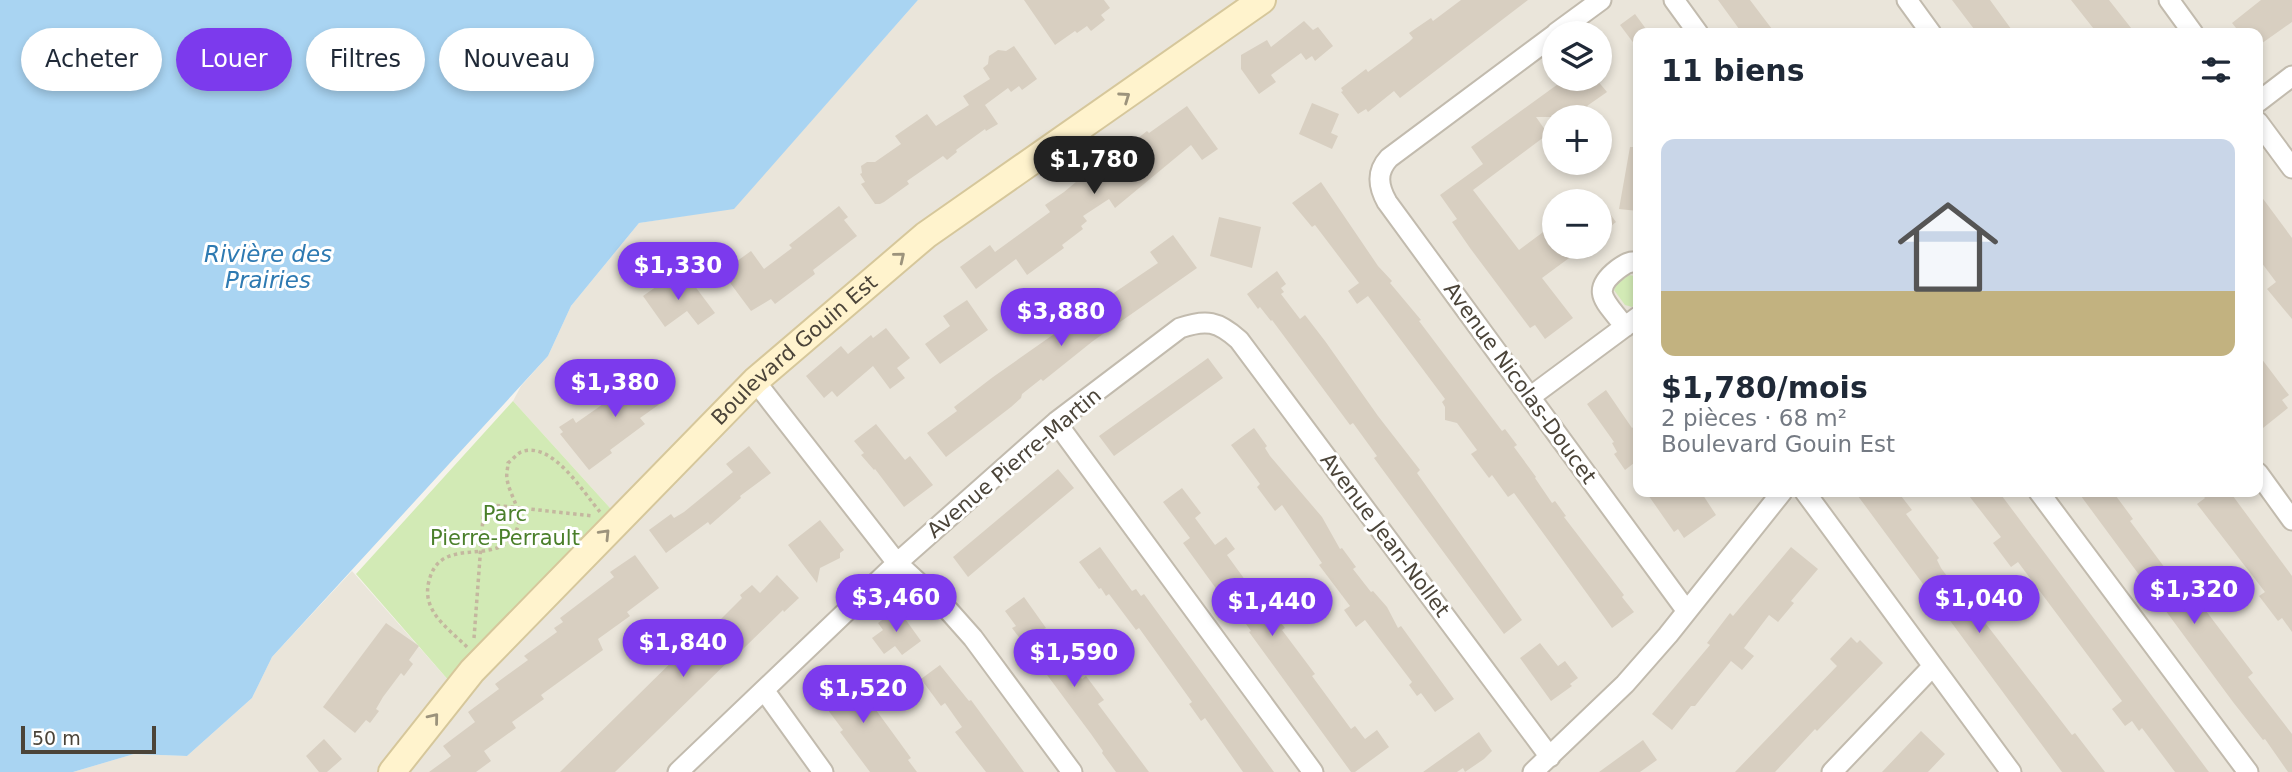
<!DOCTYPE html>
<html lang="fr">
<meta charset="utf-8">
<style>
:root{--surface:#fff;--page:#f6f6f7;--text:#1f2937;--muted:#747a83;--line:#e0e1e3;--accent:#7c3aed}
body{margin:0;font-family:"DejaVu Sans",sans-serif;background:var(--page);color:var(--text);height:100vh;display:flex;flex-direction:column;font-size:26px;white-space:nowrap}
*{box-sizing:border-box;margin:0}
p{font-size:23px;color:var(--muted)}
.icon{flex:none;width:38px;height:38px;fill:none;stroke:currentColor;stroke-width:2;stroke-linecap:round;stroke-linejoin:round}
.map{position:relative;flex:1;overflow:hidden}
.drawer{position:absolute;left:1633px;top:28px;width:630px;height:469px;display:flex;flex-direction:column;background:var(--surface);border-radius:14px;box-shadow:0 4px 10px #0003}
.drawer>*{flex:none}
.banner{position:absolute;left:21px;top:28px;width:665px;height:63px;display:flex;gap:14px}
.fabs{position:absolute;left:1542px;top:21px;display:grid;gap:14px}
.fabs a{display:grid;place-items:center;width:70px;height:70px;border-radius:50%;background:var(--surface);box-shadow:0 4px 10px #0003;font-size:35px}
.scale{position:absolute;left:21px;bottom:18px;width:135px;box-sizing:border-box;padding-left:7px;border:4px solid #4b4439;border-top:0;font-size:19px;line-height:24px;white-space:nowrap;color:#4b4439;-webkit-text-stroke:5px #fff;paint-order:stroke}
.price{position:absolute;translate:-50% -60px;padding:0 16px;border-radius:24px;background:var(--accent);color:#fff;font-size:23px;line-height:46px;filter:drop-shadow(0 2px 4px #0008)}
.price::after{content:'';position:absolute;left:50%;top:42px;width:21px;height:16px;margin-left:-10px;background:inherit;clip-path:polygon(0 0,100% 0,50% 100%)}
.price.on{background:#222;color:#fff}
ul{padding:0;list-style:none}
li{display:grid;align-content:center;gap:14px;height:371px;padding:0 28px}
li+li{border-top:2px solid var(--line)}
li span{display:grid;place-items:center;height:217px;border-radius:14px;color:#555}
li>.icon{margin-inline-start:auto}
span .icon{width:126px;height:126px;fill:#fffc;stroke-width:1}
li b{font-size:30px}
h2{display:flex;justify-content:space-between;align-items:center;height:84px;padding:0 28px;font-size:30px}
.chip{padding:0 24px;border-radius:32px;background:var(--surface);box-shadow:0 4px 10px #0003;font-size:24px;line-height:63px}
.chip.on{background:var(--accent);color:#fff}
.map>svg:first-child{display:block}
.residential{fill:#eae5da;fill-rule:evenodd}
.green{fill:#d2eab5}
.water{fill:#a9d4f2}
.building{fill:#d8cfc1}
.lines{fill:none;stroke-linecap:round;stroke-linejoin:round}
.street-casing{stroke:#c2bbae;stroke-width:23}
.secondary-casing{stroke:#d6c79b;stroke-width:30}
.path{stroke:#c4b79f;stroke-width:3.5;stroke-dasharray:3.5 3.5;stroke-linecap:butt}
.street{stroke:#fff;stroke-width:19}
.secondary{stroke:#fff3cd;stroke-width:26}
.oneway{stroke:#9c937c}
.labels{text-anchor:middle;stroke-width:6;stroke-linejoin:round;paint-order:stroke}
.street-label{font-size:21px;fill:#4b4439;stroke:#fff}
.park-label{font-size:21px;fill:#4a7f2a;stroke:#fff}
.water-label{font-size:23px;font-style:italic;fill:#2e7ab2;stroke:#fff}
</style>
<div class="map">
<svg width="2292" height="772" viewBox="0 0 2292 772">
<rect width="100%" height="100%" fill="#f6f3ec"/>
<path class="residential" d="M918 0H2292V772H73L134 754 187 756 252 698 272 657 352 571 456 689 620 519 513 401 521 386 548 356 571 306 639 223 734 208ZM1554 33H1600V79H1554ZM1638 33H2258V492H1638ZM1554 117H1600V163H1554ZM1554 201H1600V247H1554Z"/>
<path class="green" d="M1629 275 1638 277V303L1632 307 1625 305 1614 290 1617 284Z
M513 401 620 519 456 689 356 574Z"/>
<path class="water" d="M0 0H918L734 209 639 223 571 306 548 356 272 657 252 698 187 756 134 754 73 772H0Z"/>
<path class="building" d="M1024 0H1104L1110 8 1101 15 1105 20 1091 31 1087 26 1077 33 1075 31 1055 45Z
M1461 0H1528L1400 98 1394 91 1368 112 1366 109 1358 114 1341 92 1343 91 1341 88 1366 69 1368 72 1409 42 1413 38 1409 33 1431 18 1433 21Z
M1718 0H1750L1775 33H1742Z
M1952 0H1990L2014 33H1977Z
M2071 0H2109L2135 33H2097Z
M2261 0H2292V22L2258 46V33H2240L2232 23Z
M1635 14 1649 33H1638V49L1620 25Z
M1304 21 1313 30 1318 27 1333 46 1315 61 1312 56 1306 60 1301 53 1271 75 1276 82 1259 94 1241 69V55L1267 40 1271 47Z
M1014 46 1037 79 1022 90 1019 86 1011 92 1008 88 985 105 998 124 986 131 985 129 956 150 957 152 947 160 943 156 907 181 909 184 884 202 880 204H875L861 184 865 182 860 174 862 173 861 166 867 162H875L901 144 895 136 927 114 936 126 969 105 963 96 990 79 983 68 988 64 989 56 998 50 1006 51Z
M1565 79H1596L1607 92 1587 106 1589 109 1578 117H1536L1548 134 1473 190 1519 250 1554 224V247H1584L1542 278 1573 318 1545 339 1535 325 1530 328 1470 248 1452 222 1457 219 1440 195 1483 164 1471 147Z
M1312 103 1339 114 1331 133 1338 136 1332 149 1299 134Z
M1187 106 1218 149 1202 160 1191 145 1115 208 1109 199 1083 216 1087 221 1081 226 1083 229 1062 245 1064 248 1027 275 1016 259 976 289 960 267 990 245 995 252 1050 212 1045 205 1064 192 1089 171 1088 170 1111 153 1114 157 1147 131 1149 133Z
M1630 147H1638V211L1619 209Z
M1321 182 1378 266 1392 281 1390 283 1421 320 1419 321 1502 431 1505 429 1517 445 1514 447 1536 477 1535 478 1552 503 1555 501 1566 516 1564 517 1624 595 1622 597 1634 612 1612 628 1514 493 1508 497 1492 475 1489 478 1471 454 1477 450 1457 423 1445 420V407L1442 402 1445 399 1368 296 1357 304 1348 291 1359 283 1315 225 1312 227 1292 203Z
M2258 192 2292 238V319L2267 289 2276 282 2258 258Z
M1600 200 1616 222 1600 235Z
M839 206 848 217 844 220 857 236 813 270 815 274 775 304 771 299 751 311 722 272 751 251 764 269 792 248 789 245Z
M1219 217 1261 227 1252 268 1210 256Z
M1173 235 1197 268 1093 341 1043 381 1041 379 1022 394 1021 398 1011 407 946 457 927 433 957 411 954 407 993 377 1067 325 1064 321 1072 313 1095 297 1099 303 1158 263 1150 252Z
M1277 271 1286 284 1281 288 1284 292 1281 294 1300 319 1305 315 1325 341 1378 416 1420 470 1417 473 1522 620 1504 634 1374 458 1377 456 1353 423 1350 425 1272 320 1271 321 1260 307 1258 309 1247 294Z
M688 277 715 313 698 325 687 311 665 327 643 296 667 279 673 288Z
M967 300 988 330 940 364 925 344 950 326 943 316Z
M886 328 910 358 897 368 905 378 890 389 873 366 837 397 832 391 824 398 806 376 841 346 848 354 871 335 873 338Z
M2258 354 2289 395 2282 400 2288 408 2258 432Z
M1208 358 1223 378 1114 456 1099 436Z
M649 366 671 396 640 418 645 424 610 450 612 453 589 470 560 434 563 432 559 427 573 418 576 423 616 395 613 392Z
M1606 390 1632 428 1638 424V460L1625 470 1614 454 1617 452 1612 443 1614 442 1587 404Z
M876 424 905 460 910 456 933 485 904 507 875 469 874 470 861 455 864 453 854 441Z
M1254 428 1267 446 1265 448 1270 456 1322 517 1340 549 1342 548 1356 567 1353 569 1371 592 1373 591 1387 607 1398 628 1401 626 1454 699 1435 712 1421 693 1417 696 1409 685 1412 682 1365 620 1356 627 1344 610 1350 606 1319 565 1322 563 1282 505 1275 511 1257 487 1260 484 1231 445Z
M749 446 771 473 740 496 741 498 710 525 708 522 666 553 649 530 671 514 674 518 684 512 733 472 726 464Z
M1058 469 1074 488 968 577 953 557Z
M1182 488 1201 513 1195 518 1215 545 1226 537 1235 549 1227 555 1264 606 1267 605 1285 628 1282 630 1315 674 1312 676 1351 729 1355 726 1365 739 1377 730 1389 747 1355 772H1351L1249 632 1251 631 1231 603 1228 605 1183 543 1190 538 1163 502Z
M1646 492H1701L1716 515 1684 538 1678 529 1674 532Z
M1855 492H1898L1912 510 1906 514 1939 558 1937 560 1941 568 1967 603 1969 602 2072 735 2075 733 2105 772H2062Z
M1966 492H1999L2209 772H2175L2142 728 2139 731 2132 721 2125 726 2112 709 2122 701 2018 562 2011 567 1993 543 2001 537Z
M2078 492H2113L2133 519 2130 521 2194 607 2200 603 2228 640 2253 673 2248 677 2292 734V772H2288L2265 739 2263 740 2233 702Z
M2200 492H2230L2292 576V632L2282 618 2278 621 2259 596 2265 592 2197 504 2205 498Z
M820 520 844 550 840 553V558L820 568 817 583 788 545Z
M1100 547 1132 591 1136 589 1141 596 1144 594 1274 772H1243L1205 718 1201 721 1189 704 1192 702 1139 628 1136 630 1109 594 1106 596 1101 588 1099 589 1079 562Z
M1791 547 1818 569 1791 601 1794 603 1778 622 1769 615 1744 648 1754 656 1742 670 1731 661 1695 706H1691L1672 730 1652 714 1710 645 1707 643 1730 613 1733 616Z
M635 555 659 588 627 612 630 616 598 639 603 650 541 695 544 699 512 722 516 728 484 751 491 761 476 772H429L451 756 443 746 475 722 468 712 499 689 495 684 528 660 524 656 557 632 554 628 563 622 560 618 614 577 610 572Z
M777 575 799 598 784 612 783 610 742 650 741 649 615 772H560L699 635 702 638 742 598 740 595 752 585 760 593Z
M1024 597 1046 628 1044 629 1082 679 1086 676 1104 700 1098 704 1149 772H1116L1102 753 1103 751 1091 734 1012 628 1016 626 1005 611Z
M898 609 921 641 902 655 895 646 884 654 872 638 883 630 878 623Z
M386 623 419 646 409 660 413 664 404 676 401 673 383 697 376 709 379 711 370 723 366 720 355 733 323 707Z
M1851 637 1857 643 1860 640 1883 663 1817 731 1815 729 1775 772H1735L1837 666 1830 659Z
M1540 643 1558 666 1565 661 1578 678 1570 684 1572 686 1551 701 1520 658Z
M940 665 969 701 971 700 1024 772H986L968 749 955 732 962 727 945 703 941 706 921 679Z
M844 666 911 758 908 760 917 772H870L840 732 843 730 812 689Z
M1921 731 1945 754 1928 772H1882Z
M1479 732 1492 751 1484 759 1465 772 1463 768 1457 772H1423Z
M324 739 342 759 327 772H319L306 756Z
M1643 740 1657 760 1640 772H1599Z"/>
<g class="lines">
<g class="street-casing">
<path id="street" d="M1674 0 1698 33
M1907 0 1931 33
M2169 0 2193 33
M1556 33 1601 0
M1554 35 1389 158C1376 172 1378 186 1387 202L1686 610
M2258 102 2292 76
M2258 122 2292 168
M1625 327C1607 302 1588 292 1618 269 1625 264 1629 261 1638 262
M755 381 897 563 949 611 973 638 1072 772
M1530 397 1638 317
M1056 422 1313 772
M2258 473 2292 520
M1805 492 2011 772
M2039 492 2248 772
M764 690 823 772
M678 772 897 563 1056 422 1180 328C1206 319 1218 321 1239 340L1550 757
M1533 772 1625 684 1668 635 1782 492
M1832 772 1933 666"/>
</g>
<g class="secondary-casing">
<g id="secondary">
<path id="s1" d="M392 772 472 671 755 381 926 235 1262 0"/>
</g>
</g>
<path class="path" d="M474 638 484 504 593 516
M467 647C448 628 421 611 429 581 440 535 492 566 513 536 528 515 510 499 507 479 506 474 508 468 508 463 512 460 517 454 521 452 552 440 583 492 600 512"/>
<use href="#street" class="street"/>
<use href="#secondary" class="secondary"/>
</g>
<defs><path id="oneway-chevron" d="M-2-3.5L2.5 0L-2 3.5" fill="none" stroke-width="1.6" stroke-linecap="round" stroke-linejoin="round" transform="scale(1.75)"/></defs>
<g class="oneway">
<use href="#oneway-chevron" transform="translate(1125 97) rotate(-35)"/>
<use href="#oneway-chevron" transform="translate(900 257) rotate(-39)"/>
<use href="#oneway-chevron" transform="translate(605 534) rotate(-46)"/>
<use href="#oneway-chevron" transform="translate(434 718) rotate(-51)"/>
</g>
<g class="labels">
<g class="street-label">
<text dy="7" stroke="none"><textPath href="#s1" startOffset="584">Boulevard Gouin Est</textPath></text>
<text transform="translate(1520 383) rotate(54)" y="7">Avenue Nicolas-Doucet</text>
<text transform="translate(1014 463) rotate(-40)" y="7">Avenue Pierre-Martin</text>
<text transform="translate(1385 535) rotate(53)" y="7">Avenue Jean-Nollet</text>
</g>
<g class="park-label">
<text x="505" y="521">Parc<tspan x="505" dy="24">Pierre-Perrault</tspan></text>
</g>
<g class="water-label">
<text x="268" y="262">Rivière des<tspan x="268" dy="26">Prairies</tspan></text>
</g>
</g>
</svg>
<div class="fabs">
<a><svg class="icon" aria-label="layers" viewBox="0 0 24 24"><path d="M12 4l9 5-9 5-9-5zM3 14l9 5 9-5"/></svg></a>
<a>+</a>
<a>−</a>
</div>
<div class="scale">50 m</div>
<b class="price on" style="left:1094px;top:196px">$1,780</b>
<b class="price" style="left:678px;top:302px">$1,330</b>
<b class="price" style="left:1061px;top:348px">$3,880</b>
<b class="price" style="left:615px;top:419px">$1,380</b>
<b class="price" style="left:2194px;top:626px">$1,320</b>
<b class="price" style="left:896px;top:634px">$3,460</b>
<b class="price" style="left:1979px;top:635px">$1,040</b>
<b class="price" style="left:1272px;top:638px">$1,440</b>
<b class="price" style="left:683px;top:679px">$1,840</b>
<b class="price" style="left:1074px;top:689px">$1,590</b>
<b class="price" style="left:863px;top:725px">$1,520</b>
<div class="banner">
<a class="chip">Acheter</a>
<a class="chip on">Louer</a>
<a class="chip">Filtres</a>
<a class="chip">Nouveau</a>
</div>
<section class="drawer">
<h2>11 biens<svg class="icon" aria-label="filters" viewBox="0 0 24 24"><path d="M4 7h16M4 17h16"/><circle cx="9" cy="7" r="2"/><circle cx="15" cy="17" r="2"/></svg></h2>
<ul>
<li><span style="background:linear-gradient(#c9d6e8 70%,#c2b280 0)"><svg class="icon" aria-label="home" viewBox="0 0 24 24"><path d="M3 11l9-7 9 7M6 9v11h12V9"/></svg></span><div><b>$1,780/mois</b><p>2 pièces · 68 m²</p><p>Boulevard Gouin Est</p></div></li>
</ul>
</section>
</div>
